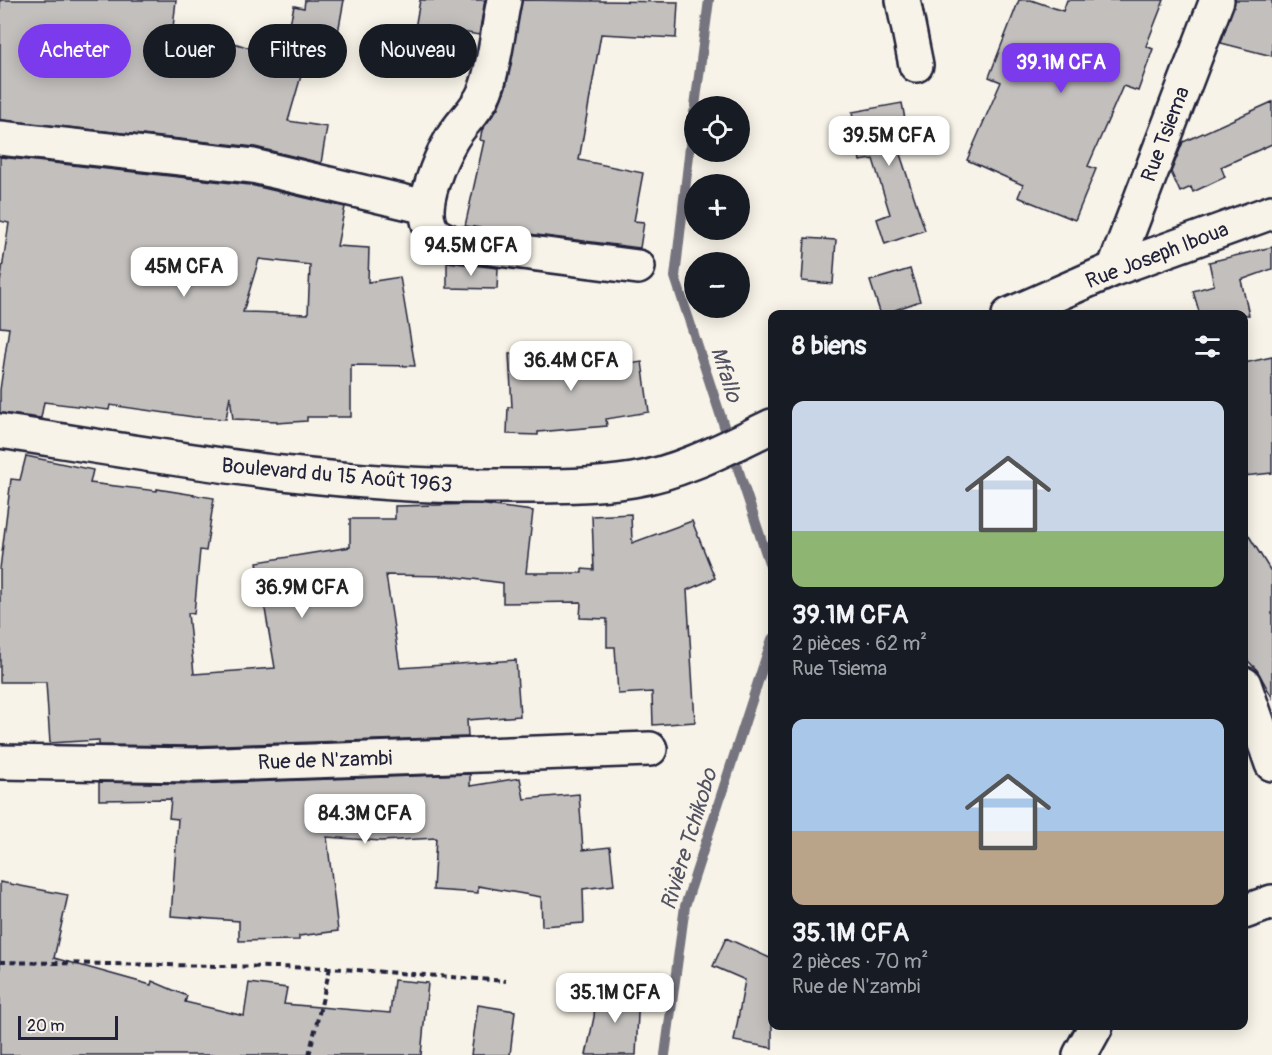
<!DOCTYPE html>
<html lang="fr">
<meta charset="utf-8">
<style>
:root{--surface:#171b24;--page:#242831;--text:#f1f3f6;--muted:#9ea1a6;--accent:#7c3aed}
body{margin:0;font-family:Pangolin,sans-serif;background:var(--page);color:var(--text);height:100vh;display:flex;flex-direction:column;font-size:22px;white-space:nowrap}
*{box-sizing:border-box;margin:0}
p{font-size:20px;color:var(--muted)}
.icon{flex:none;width:33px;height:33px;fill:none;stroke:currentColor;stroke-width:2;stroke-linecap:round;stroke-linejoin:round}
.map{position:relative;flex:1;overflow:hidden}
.drawer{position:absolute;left:768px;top:310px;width:480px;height:720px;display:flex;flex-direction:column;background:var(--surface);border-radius:12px;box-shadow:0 3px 15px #0003}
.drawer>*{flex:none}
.hud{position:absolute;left:18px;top:24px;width:570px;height:54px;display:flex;gap:12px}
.tools{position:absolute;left:684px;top:96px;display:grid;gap:12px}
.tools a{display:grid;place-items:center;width:66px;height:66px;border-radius:50%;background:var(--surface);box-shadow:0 3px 15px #0003;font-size:30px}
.scale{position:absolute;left:18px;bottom:15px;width:100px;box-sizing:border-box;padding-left:6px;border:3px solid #22223b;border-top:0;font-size:16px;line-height:21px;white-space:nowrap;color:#22223b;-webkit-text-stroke:4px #f7f3e8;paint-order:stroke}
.price{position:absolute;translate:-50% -51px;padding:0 14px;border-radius:12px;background:#fff;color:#222;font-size:20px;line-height:39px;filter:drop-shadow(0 2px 3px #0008)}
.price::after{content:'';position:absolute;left:50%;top:36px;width:18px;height:14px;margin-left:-9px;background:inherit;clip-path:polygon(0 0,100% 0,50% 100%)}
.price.on{background:var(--accent);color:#fff}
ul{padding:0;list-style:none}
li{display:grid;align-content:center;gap:12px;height:318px;padding:0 24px}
li span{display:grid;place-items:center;height:186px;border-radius:12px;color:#555}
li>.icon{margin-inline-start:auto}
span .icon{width:108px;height:108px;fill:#fffc;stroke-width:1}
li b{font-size:26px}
h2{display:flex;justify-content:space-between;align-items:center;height:72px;padding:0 24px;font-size:26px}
.pill{padding:0 21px;border-radius:27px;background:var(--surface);box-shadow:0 3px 15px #0003;font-size:21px;line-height:54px}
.pill.on{background:var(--accent);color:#fff}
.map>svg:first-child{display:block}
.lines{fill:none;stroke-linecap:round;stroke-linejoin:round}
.stream{stroke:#76747f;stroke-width:10}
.building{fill:#c2bfbd;stroke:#22223b;stroke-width:1.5;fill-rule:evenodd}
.street-casing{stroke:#22223b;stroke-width:38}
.path{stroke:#22223b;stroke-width:4;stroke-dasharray:6 4.5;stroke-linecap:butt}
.street{stroke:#f7f3e8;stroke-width:33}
.labels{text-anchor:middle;stroke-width:6;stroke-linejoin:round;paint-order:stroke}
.street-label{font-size:21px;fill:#22223b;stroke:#f7f3e8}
.water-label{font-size:22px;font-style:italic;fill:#535263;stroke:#f7f3e8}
</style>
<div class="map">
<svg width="1272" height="1055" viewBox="0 0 1272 1055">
<rect width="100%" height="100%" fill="#f7f3e8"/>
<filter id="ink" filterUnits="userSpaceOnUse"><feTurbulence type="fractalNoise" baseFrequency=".0167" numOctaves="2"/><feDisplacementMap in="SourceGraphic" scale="12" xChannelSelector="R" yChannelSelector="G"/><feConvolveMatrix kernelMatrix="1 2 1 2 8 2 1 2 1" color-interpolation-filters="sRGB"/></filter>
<g filter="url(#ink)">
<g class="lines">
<path class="stream" d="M695 106 709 0
M694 112 675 277 772 572
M665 1055 685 906 772 639"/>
</g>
<path class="building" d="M0 0H176L172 37 227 66 234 43 268 54 271 39 286 42 294 6 304 8 305 0H344L337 38 322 35 315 71 303 69 288 121 327 127 321 163 255 147 0 120Z
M420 0H485L479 35 444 29 443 39 414 34Z
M522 0 678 2 676 38 601 34 579 160 643 173 634 221 644 222 640 248 465 226 484 141 480 140 482 130 498 108 506 87Z
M1019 0H1031L1063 11 1067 0H1164L1146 46 1153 49 1138 91 1123 86 1088 166 1096 169 1075 220 1018 197 1023 185 967 160 1001 82 989 77Z
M1235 0H1272V56L1221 43Z
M1272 102V144L1221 167 1225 177 1193 192 1191 187 1180 192 1171 172 1183 142Z
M902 103 911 152 900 154 925 230 885 244 877 219 890 214 873 159 860 161 852 112Z
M0 157 250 185 345 207 337 246 369 248 368 282 400 277 415 366 351 365V417H307V421L277 423V421L233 419 230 396 226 419 194 417 110 405 109 410 44 402 41 418 0 413V390L9 328 0 327V283L9 223 0 221ZM259 259 310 265 308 314 243 312Z
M805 238 836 240 833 284 802 281Z
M1272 247V269L1241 280 1249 315H1200L1193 291 1214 285 1209 262Z
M447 262 498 268 497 289 447 288Z
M910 269 920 301 881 315 870 281Z
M594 348 596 369 642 362 649 412 606 419 607 426 538 432V435L507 434 508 407H512L509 354Z
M1272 357V473L1244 476V363Z
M26 456 93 470 90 483 157 491V489L214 498 206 551 200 550 194 614 188 613 194 674 275 668 257 562 350 547V519H395V506L478 504 533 511 526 573H582V569L594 570 592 516 631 514 632 543 692 521 715 578 687 590 695 722 653 725 652 692 618 694 615 647H607V619L580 618 581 602 503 603V583L449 576 386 575 400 668 516 660 520 716 467 720 468 737 194 746 99 745V740L50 743 46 682H0V569L11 479 20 480Z
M1244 528 1272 573V697L1257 670 1244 657Z
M470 774V786L520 778 524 799 579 794 583 850 610 847 614 885 583 889 584 923 542 926 541 897 478 886V893L433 890 436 838 381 841 327 837 338 931 299 936V940L239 941V921L171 916 178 819 169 818 171 799 99 800V782L195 784Z
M0 882 68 895 54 958 151 985 152 981 187 996 185 1002 244 1016 249 983 287 988 284 1004 390 1013 394 980 428 983 421 1055H0Z
M726 938 772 959V1048L734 1041 745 980 713 966Z
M596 990 639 993 636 1055H586L594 1017Z
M478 1005 515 1011 510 1055H471Z"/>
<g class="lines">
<g class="street-casing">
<path id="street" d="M504 0C498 28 495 65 485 91 477 111 461 122 451 140 440 159 421 202 429 224 432 235 443 239 453 243L638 267
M903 0 916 65
M0 138 253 166 426 207
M1114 269 1217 0
M1009 315 1114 269 1272 212
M0 431C166 457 333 488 501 486 545 486 589 487 633 480 682 472 728 447 772 426
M1244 684 1272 764
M0 762 194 765 650 749
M1244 912 1272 902
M1080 1055 1096 1026"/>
</g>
<path class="path" d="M0 962 330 968 506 981
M309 1055 330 968"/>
<use href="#street" class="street"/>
</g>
</g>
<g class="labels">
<g class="street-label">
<text transform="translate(1165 134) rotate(-69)" y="7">Rue Tsiema</text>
<text transform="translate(1157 255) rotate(-21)" y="7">Rue Joseph Iboua</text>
<text transform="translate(337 475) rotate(5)" y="7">Boulevard du 15 Août 1963</text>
<text transform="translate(325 760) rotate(-2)" y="7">Rue de N'zambi</text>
</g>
<g class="water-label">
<text transform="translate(727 374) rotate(72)" y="8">Mfallo</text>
<text transform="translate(688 839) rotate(-73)" y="8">Rivière Tchikobo</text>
</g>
</g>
</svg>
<div class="tools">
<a><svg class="icon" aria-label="locate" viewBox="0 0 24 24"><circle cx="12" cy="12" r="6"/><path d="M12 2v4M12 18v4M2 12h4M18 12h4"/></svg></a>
<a>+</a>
<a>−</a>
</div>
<div class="scale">20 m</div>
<b class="price on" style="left:1061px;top:94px">39.1M CFA</b>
<b class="price" style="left:889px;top:167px">39.5M CFA</b>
<b class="price" style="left:471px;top:277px">94.5M CFA</b>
<b class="price" style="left:184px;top:298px">45M CFA</b>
<b class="price" style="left:571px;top:392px">36.4M CFA</b>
<b class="price" style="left:302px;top:619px">36.9M CFA</b>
<b class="price" style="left:365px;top:845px">84.3M CFA</b>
<b class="price" style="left:615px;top:1024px">35.1M CFA</b>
<div class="hud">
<a class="pill on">Acheter</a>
<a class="pill">Louer</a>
<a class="pill">Filtres</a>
<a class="pill">Nouveau</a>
</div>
<section class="drawer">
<h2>8 biens<svg class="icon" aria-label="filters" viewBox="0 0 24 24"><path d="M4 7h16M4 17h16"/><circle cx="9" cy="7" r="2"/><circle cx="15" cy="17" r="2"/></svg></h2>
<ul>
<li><span style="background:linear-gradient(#c9d6e8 70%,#8fb573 0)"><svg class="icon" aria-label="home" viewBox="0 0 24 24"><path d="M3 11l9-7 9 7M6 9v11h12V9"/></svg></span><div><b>39.1M CFA</b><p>2 pièces · 62 m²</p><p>Rue Tsiema</p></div></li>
<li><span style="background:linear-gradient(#a9c7e8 60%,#b9a48a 0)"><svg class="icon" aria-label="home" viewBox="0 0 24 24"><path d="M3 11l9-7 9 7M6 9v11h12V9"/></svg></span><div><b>35.1M CFA</b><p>2 pièces · 70 m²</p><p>Rue de N'zambi</p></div></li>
</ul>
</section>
</div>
